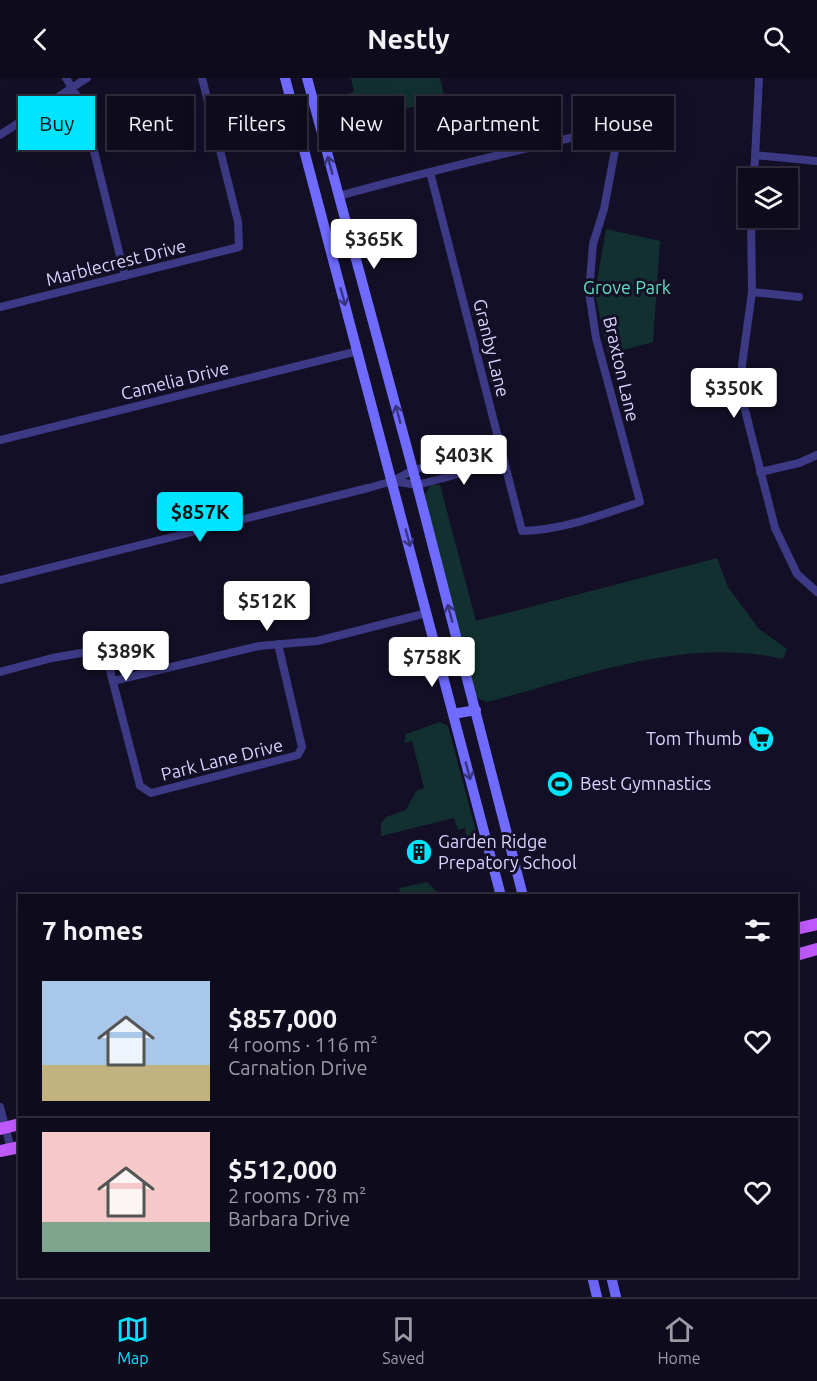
<!DOCTYPE html>
<meta charset="utf-8">
<style>
:root{--surface:#0e0b1c;--page:#1c1929;--text:#f1f3f6;--muted:#9b9ba3;--line:#2e2b3b;--accent:#00e5ff}
body{margin:0;font-family:Ubuntu,sans-serif;background:var(--page);color:var(--text);height:100vh;display:flex;flex-direction:column;font-size:22px;white-space:nowrap}
*{box-sizing:border-box;margin:0}
p{font-size:20px;color:var(--muted)}
.icon{flex:none;width:33px;height:33px;fill:none;stroke:currentColor;stroke-width:2;stroke-linecap:round;stroke-linejoin:round}
.map{position:relative;flex:1;overflow:hidden}
.drawer{position:absolute;left:18px;top:816px;width:780px;height:384px;display:flex;flex-direction:column;background:var(--surface);border-radius:0px;box-shadow:0 6px 24px #0002,0 0 0 2px var(--line)}
.drawer>*{flex:none}
.banner{position:absolute;left:18px;top:18px;width:782px;height:54px;display:flex;gap:12px}
.fabs{position:absolute;left:738px;top:90px;display:grid;gap:12px}
.fabs a{display:grid;place-items:center;width:60px;height:60px;border-radius:0px;background:var(--surface);box-shadow:0 6px 24px #0002,0 0 0 2px var(--line);font-size:30px}
.price{position:absolute;translate:-50% -51px;padding:0 14px;border-radius:6px;background:#fff;color:#222;font-size:20px;line-height:39px;filter:drop-shadow(0 2px 3px #0008)}
.price::after{content:'';position:absolute;left:50%;top:36px;width:18px;height:14px;margin-left:-9px;background:inherit;clip-path:polygon(0 0,100% 0,50% 100%)}
.price.on{background:var(--accent);color:#111}
ul{padding:0;list-style:none}
li{display:flex;align-items:center;gap:18px;height:150px;padding:0 24px}
li+li{border-top:2px solid var(--line)}
li span{display:grid;place-items:center;flex:none;width:168px;height:120px;border-radius:0px;color:#555}
li>.icon{margin-inline-start:auto}
span .icon{width:72px;height:72px;fill:#fffc;stroke-width:1}
li b{font-size:26px}
h2{display:flex;justify-content:space-between;align-items:center;height:72px;padding:0 24px;font-size:26px}
.chip{padding:0 21px;border-radius:0px;background:var(--surface);box-shadow:0 6px 24px #0002,0 0 0 2px var(--line);font-size:21px;line-height:54px}
.chip.on{background:var(--accent);color:#111}
header{display:flex;justify-content:space-between;align-items:center;height:78px;padding:0 24px;background:var(--surface);font-size:27px;font-weight:700}
.tabs{display:flex;justify-content:space-around;align-items:center;height:84px;border-top:2px solid var(--line);background:var(--surface);font-size:16px;color:var(--muted)}
.tabs a{display:grid;justify-items:center;gap:3px}
.tabs .on{color:var(--accent)}
.map>svg:first-child{display:block}
.green{fill:#12302f}
.lines{fill:none;stroke-linecap:round;stroke-linejoin:round}
.minor{stroke:#3d3a85;stroke-width:8}
.secondary{stroke:#6f6bff;stroke-width:10}
.primary{stroke:#c25bff;stroke-width:12}
.oneway{stroke:#38347d}
.labels{text-anchor:middle;stroke-width:6;stroke-linejoin:round;paint-order:stroke}
.street-label{font-size:18px;fill:#d9d4ff;stroke:#130f26}
.park-label{font-size:18px;fill:#5fe0c0;stroke:#130f26}
.poi-label{font-size:18px;fill:#d9d4ff;stroke:#130f26;text-anchor:start}
</style>
<header><svg class="icon" aria-label="back" viewBox="0 0 24 24"><path d="M15 5l-7 7 7 7"/></svg>Nestly<svg class="icon" aria-label="search" viewBox="0 0 24 24"><circle cx="10" cy="10" r="6"/><path d="M15 15l6 6"/></svg></header>
<div class="map">
<svg width="817" height="1219" viewBox="0 0 817 1219">
<rect width="100%" height="100%" fill="#130f26"/>
<path class="green" d="M351 0H440L445 21 326 50 321 30 325 23 354 14Z
M606 151 660 163 653 264 608 276 595 215Z
M431 407H440L476 543 717 480 728 509 759 551 787 571 783 581C683 558 583 599 487 624L477 620 424 417Z
M440 644 448 648 477 757 473 761 459 762 466 758 465 750 458 752 454 740 381 758V745L386 739 406 732 416 713 424 710 412 663 404 665 406 656Z
M427 804 439 816 401 817 399 810Z"/>
<g class="lines">
<path class="minor" d="M66 0 81 25 87 45 125 198
M0 57 87 0
M755 77 817 83
M754 100 759 0
M339 118C421 95 504 76 587 56L609 59 615 72 604 131 593 166 589 214 596 260 640 424C601 437 563 452 522 453L430 94
M751 140 752 214 742 287 743 324 775 450 797 496 817 514
M752 214 799 219
M0 229 239 169 238 144 202 0
M0 362 358 273
M760 394 799 385 817 377
M393 403 417 407 504 384
M0 502 368 410 393 403 413 392 501 369
M0 594 52 580 93 573 107 581 140 708 151 715 298 677 302 669 278 566
M113 603 259 568 317 563 427 535
M0 1029 11 1071"/>
<path class="secondary" d="M285 0 501 818
M307 0 417 407 523 818
M453 636 476 632
M592 1198 597 1219
M611 1198 616 1219"/>
<path class="primary" d="M796 851 817 846
M796 877 817 871
M0 1051 20 1046
M0 1073 20 1069"/>
</g>
<defs><path id="oneway-shaft" d="M-6 0H5M1.5-3L5.5 0L1.5 3" fill="none" stroke-width="1.6" stroke-linecap="round" stroke-linejoin="round" transform="scale(1.5)"/></defs>
<g class="oneway">
<use href="#oneway-shaft" transform="translate(330 87) rotate(-105)"/>
<use href="#oneway-shaft" transform="translate(343 219) rotate(75)"/>
<use href="#oneway-shaft" transform="translate(398 336) rotate(-105)"/>
<use href="#oneway-shaft" transform="translate(408 460) rotate(75)"/>
<use href="#oneway-shaft" transform="translate(450 535) rotate(-105)"/>
<use href="#oneway-shaft" transform="translate(468 693) rotate(75)"/>
</g>
<defs>
<g id="supermarket-disc" transform="scale(1.35)"><circle r="9.5" fill="#00e5ff" stroke="#130f26"/><path d="M-6-5.5h2.5l.6 2H6L4.5 2H-2.5L-4.4-4H-6ZM-1.5 3.2a1.3 1.3 0 1 0 .1 0ZM3 3.2a1.3 1.3 0 1 0 .1 0Z" fill="#111"/></g>
<g id="stadium-disc" transform="scale(1.35)"><circle r="9.5" fill="#00e5ff" stroke="#130f26"/><path d="M0-5a6.5 5 0 1 0 0 10a6.5 5 0 1 0 0-10ZM-3.5-1.8h7v3.6h-7Z" fill="#111"/></g>
<g id="building-disc" transform="scale(1.35)"><circle r="9.5" fill="#00e5ff" stroke="#130f26"/><path d="M-4-6H4V6H1V3H-1V6H-4ZM-2.5-4.3h1.7v1.8h-1.7ZM.8-4.3h1.7v1.8H.8ZM-2.5-1h1.7V.8h-1.7ZM.8-1h1.7V.8H.8Z" fill="#111"/></g>
</defs>
<g fill-rule="evenodd">
<use href="#supermarket-disc" x="761" y="661"/>
<use href="#stadium-disc" x="560" y="706"/>
<use href="#building-disc" x="419" y="774"/>
</g>
<g class="labels">
<g class="street-label">
<text transform="translate(116 185) rotate(-14)" y="6">Marblecrest Drive</text>
<text transform="translate(491 270) rotate(76)" y="6">Granby Lane</text>
<text transform="translate(621 291) rotate(77)" y="6">Braxton Lane</text>
<text transform="translate(175 303) rotate(-14)" y="6">Camelia Drive</text>
<text transform="translate(222 682) rotate(-14)" y="6">Park Lane Drive</text>
</g>
<g class="park-label">
<text x="627" y="216">Grove Park</text>
</g>
<g class="poi-label">
<text x="742" y="667" text-anchor="end">Tom Thumb</text>
<text x="580" y="712">Best Gymnastics</text>
<text x="438" y="770">Garden Ridge<tspan x="438" dy="21">Prepatory School</tspan></text>
</g>
</g>
</svg>
<div class="fabs">
<a><svg class="icon" aria-label="layers" viewBox="0 0 24 24"><path d="M12 4l9 5-9 5-9-5zM3 14l9 5 9-5"/></svg></a>
</div>
<b class="price" style="left:374px;top:192px">$365K</b>
<b class="price" style="left:734px;top:341px">$350K</b>
<b class="price" style="left:464px;top:408px">$403K</b>
<b class="price on" style="left:200px;top:465px">$857K</b>
<b class="price" style="left:267px;top:554px">$512K</b>
<b class="price" style="left:126px;top:604px">$389K</b>
<b class="price" style="left:432px;top:610px">$758K</b>
<div class="banner">
<a class="chip on">Buy</a>
<a class="chip">Rent</a>
<a class="chip">Filters</a>
<a class="chip">New</a>
<a class="chip">Apartment</a>
<a class="chip">House</a>
</div>
<section class="drawer">
<h2>7 homes<svg class="icon" aria-label="filters" viewBox="0 0 24 24"><path d="M4 7h16M4 17h16"/><circle cx="9" cy="7" r="2"/><circle cx="15" cy="17" r="2"/></svg></h2>
<ul>
<li><span style="background:linear-gradient(#a9c7e8 70%,#c2b280 0)"><svg class="icon" aria-label="home" viewBox="0 0 24 24"><path d="M3 11l9-7 9 7M6 9v11h12V9"/></svg></span><div><b>$857,000</b><p>4 rooms · 116 m²</p><p>Carnation Drive</p></div><svg class="icon" aria-label="heart" viewBox="0 0 24 24"><path d="M12 20l-8-8c-3-5 5-10 8-4 3-6 11-1 8 4z"/></svg></li>
<li><span style="background:linear-gradient(#f6c9c9 75%,#7fa58c 0)"><svg class="icon" aria-label="home" viewBox="0 0 24 24"><path d="M3 11l9-7 9 7M6 9v11h12V9"/></svg></span><div><b>$512,000</b><p>2 rooms · 78 m²</p><p>Barbara Drive</p></div><svg class="icon" aria-label="heart" viewBox="0 0 24 24"><path d="M12 20l-8-8c-3-5 5-10 8-4 3-6 11-1 8 4z"/></svg></li>
</ul>
</section>
</div>
<nav class="tabs">
<a class="on"><svg class="icon" aria-label="map" viewBox="0 0 24 24"><path d="M3 6l6-2 6 2 6-2v14l-6 2-6-2-6 2zM9 4v14M15 6v14"/></svg>Map</a>
<a><svg class="icon" aria-label="saved" viewBox="0 0 24 24"><path d="M7 4h10v16l-5-4-5 4z"/></svg>Saved</a>
<a><svg class="icon" aria-label="home" viewBox="0 0 24 24"><path d="M3 11l9-7 9 7M6 9v11h12V9"/></svg>Home</a>
</nav>
